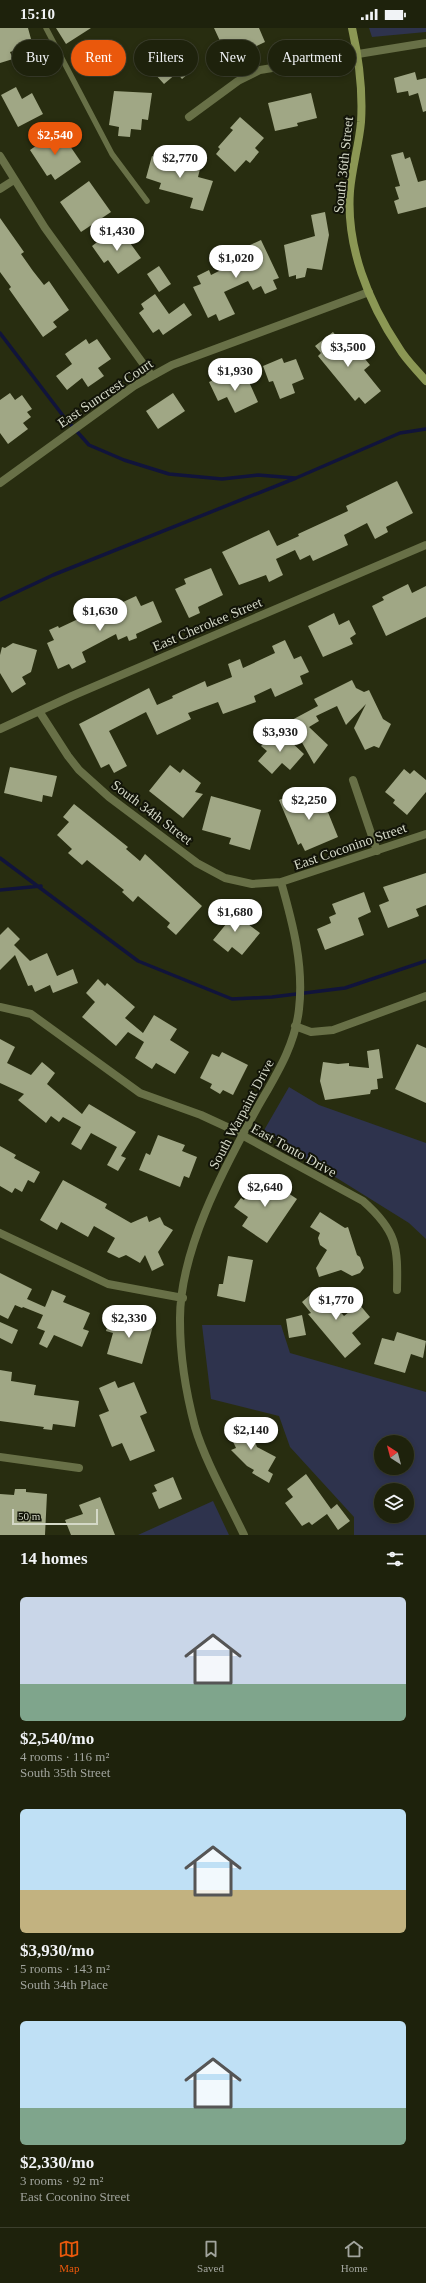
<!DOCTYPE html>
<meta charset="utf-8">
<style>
:root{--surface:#1e220c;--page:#262a15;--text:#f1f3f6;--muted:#a1a49d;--line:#3c3f2d;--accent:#ea580c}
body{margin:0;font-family:Georgia,serif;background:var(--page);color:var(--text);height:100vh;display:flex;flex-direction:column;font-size:15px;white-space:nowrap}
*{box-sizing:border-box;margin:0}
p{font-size:13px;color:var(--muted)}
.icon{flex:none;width:22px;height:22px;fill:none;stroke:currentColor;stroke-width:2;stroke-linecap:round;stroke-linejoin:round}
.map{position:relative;height:1507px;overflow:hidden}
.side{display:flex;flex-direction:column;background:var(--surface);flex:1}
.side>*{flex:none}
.guide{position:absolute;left:12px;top:12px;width:402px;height:36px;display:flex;gap:8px}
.needle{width:26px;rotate:324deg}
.tools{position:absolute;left:374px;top:1407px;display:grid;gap:8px}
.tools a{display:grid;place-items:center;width:40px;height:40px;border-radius:50%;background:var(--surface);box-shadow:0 2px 6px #0003,0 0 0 1px var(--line);font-size:20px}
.scale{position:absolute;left:12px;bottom:10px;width:86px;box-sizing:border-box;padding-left:4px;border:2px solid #d4d8c7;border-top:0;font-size:11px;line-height:14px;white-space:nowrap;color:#d4d8c7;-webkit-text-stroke:3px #121408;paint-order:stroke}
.price{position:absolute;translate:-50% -34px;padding:0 9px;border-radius:14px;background:#fff;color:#222;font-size:13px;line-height:26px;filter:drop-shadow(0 1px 2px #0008)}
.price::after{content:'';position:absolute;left:50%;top:24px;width:12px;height:9px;margin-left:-6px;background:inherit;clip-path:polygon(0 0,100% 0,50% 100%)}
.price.selected{background:var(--accent);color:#fff}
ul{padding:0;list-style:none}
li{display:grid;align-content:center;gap:8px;height:212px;padding:0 20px}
li span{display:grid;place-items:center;height:124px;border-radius:6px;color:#555}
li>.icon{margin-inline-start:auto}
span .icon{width:72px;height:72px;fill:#fffc;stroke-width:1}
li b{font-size:17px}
h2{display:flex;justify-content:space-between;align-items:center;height:48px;padding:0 20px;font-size:17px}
.pill{padding:0 14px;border-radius:18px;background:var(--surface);box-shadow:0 2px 6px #0003,0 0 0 1px var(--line);font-size:14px;line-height:36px}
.pill.selected{background:var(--accent);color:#fff}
.status{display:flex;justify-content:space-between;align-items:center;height:28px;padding:0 20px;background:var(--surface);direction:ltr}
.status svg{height:11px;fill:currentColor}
.tabs{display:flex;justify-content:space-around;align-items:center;height:56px;border-top:1px solid var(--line);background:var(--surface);font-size:11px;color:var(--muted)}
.tabs a{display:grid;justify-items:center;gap:2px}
.tabs .selected{color:var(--accent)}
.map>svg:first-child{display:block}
.green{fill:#2e334d;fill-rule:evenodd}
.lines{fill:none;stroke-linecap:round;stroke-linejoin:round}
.stream{stroke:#11143b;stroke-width:3.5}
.building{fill:#a0a785}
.lane{stroke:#687047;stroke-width:5.5}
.street{stroke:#687047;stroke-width:8}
.secondary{stroke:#8b9754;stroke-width:8}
.labels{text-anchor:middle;stroke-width:4;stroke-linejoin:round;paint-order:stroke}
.street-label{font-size:14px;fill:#d4d8c7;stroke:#121408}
</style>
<div class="status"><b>15:10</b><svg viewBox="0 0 49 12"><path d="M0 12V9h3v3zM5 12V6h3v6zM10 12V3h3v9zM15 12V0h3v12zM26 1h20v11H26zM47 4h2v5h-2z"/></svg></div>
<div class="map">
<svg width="426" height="1507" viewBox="0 0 426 1507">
<rect width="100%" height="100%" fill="#282d10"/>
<path class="green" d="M369 0H426V4L372 9Z
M289 1059 319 1077 426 1115V1211L409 1195 263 1104Z
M202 1297H281L290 1325 426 1364V1507H354V1489L290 1419 279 1388 211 1371ZM381 1414H407V1440H381ZM381 1462H407V1488H381Z
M213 1473 229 1507H138Z"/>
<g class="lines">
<path class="stream" d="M0 305 64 389 89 417 124 432 169 446 222 451 258 447 295 450
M0 572 53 547 296 450 400 405 426 401
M0 830 138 933 232 971 272 969 345 960 426 933
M0 862 41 858"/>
</g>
<path class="building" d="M0 0H28L31 11 21 14 22 20 10 24 13 31 0 35Z
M56 0H91L66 16Z
M214 0H259L265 14 244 24 242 19 226 26Z
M168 12 184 31 187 29 196 39 182 51 177 45 164 56 144 34Z
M415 44 417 52 426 50V83L423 84 418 65 409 68 408 63 397 65 394 50Z
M16 59 22 71 32 65 43 86 18 99 1 67Z
M114 63 152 65 148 92 142 91 141 102 131 101 130 109 118 108 119 99 109 97Z
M311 65 317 90 297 95 298 98 275 103 268 75Z
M240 89 264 110 255 120 259 124 250 135 246 132 235 144 216 126 220 121 218 119 233 102 230 100Z
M59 102 81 134 55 152 51 146 47 148 30 122Z
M403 124 405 131 410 129 418 154 426 152V179L398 186 394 173 399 171 395 159 400 158 391 127Z
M169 126 191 132 189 138 200 141 198 149 213 153 203 183 190 180 193 170 159 161 161 155 146 150 152 128 167 133Z
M89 153 111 184 81 204 60 174Z
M325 184 329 207 322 242 307 240 305 249 296 251V247L289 249 284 217 315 208 311 187Z
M0 190 24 224 21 226 33 243 44 257 49 253 69 282 53 294 57 299 43 309 9 261 11 259 0 244Z
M117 205 121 211 125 208 141 230 118 246 108 232 104 235 92 218 104 209 107 212Z
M261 212 279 250 273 252 277 261 265 266 261 258 253 262 248 253 224 264 235 286 219 293 216 286 208 290 193 259 201 256 197 248 209 242 211 247 229 238 223 225 236 220 237 223Z
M159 238 171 256 159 264 147 246Z
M155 266 169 286 184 275 192 287 163 307 159 301 153 305 139 285 144 281 141 276Z
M333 304 349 324 355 319 370 337 364 342 381 363 365 376 359 369 355 373 318 328 321 325 315 318Z
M86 311 89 316 97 311 111 331 98 340 104 348 88 359 82 350 67 362 56 348 72 336 65 326Z
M282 330 284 335 296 331 304 351 292 356 295 365 280 371 273 353 269 354 263 338Z
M245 345 258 374 235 385 227 369 218 373 209 354 224 347 227 353Z
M10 365 15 372 22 367 32 381 27 384 31 389 23 395 28 401 8 416 0 405V372Z
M173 365 185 383 158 401 146 383Z
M397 453 413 485 386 499 388 504 375 511 367 495 344 507 348 517 313 533 310 527 300 532 295 522 276 531 283 547 269 554 266 547 239 557 222 524 269 502 277 518 299 508 298 506 348 483 346 478Z
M211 540 223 567 198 579 200 585 189 590 175 561 186 556 184 551Z
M408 556 412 565 426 558V589L386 608 372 578 384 572 382 569Z
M136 568 141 578 153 573 162 594 136 606 137 610 129 613 127 608 118 612 116 606 82 624 86 634 72 641 69 636 58 641 47 615 54 612 49 602 58 598 59 600 91 585 96 596 125 583 121 575Z
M334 585 339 597 349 592 356 606 350 610 353 616 323 629 308 598Z
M285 612 294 631 301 628 309 644 300 648 303 656 275 669 271 660 254 668 256 674 223 686 218 674 188 685 191 691 157 707 146 684 109 703 127 738 114 745 109 736 101 740 79 696 149 660 157 677 173 670 172 668 205 653 207 659 232 649 228 636 240 631 243 640 275 625 272 618Z
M13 615 37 622 31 644 22 649 26 656 12 665 0 645V627L2 619 5 620Z
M352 652 356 660 364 664 369 662 383 691 391 696 379 720 374 718 365 722 354 700 366 676 346 697 337 678 316 688 319 693 309 699 328 717 314 736 290 693 318 678 314 671Z
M277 701 304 726 290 742 282 735 272 746 258 733 267 723 261 718Z
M170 737 180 745 183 741 201 755 195 764 203 766 183 790 149 763Z
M10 739 57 748 52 769 43 767 42 774 4 765Z
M404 741 410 746 414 742 426 752V764L407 787 393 775 395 772 385 764Z
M298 764 303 775 321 767 338 809 305 823 301 815 298 817 279 772Z
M211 768 261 782 250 822 229 816 231 810 202 802Z
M74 776 128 819 126 821 140 833 145 826 202 878 176 907 167 899 170 895 138 868 133 874 122 864 124 862 87 832 82 837 68 825 72 821 57 807 69 794 63 789Z
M426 845V877L416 881 419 888 388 900 379 877 389 873 383 859Z
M364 864 371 884 358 890 364 907 325 922 317 901 331 895 329 889 336 886 332 876Z
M225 879 260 905 242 927 232 919 228 924 213 912 227 895 218 888Z
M8 899 20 911 14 917 30 933 47 925 57 948 73 941 78 955 53 965 50 957 35 964 32 957 28 958 15 927 0 942V907Z
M98 951 105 958 107 955 135 979 125 990 143 1005 154 987 177 1001 170 1012 189 1024 175 1046 156 1035 152 1041 135 1030 144 1014 128 1004 116 1018 82 989 95 974 86 965Z
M0 1011 15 1019 7 1035 31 1047 42 1034 55 1045 47 1056 82 1086 89 1076 136 1104 121 1128 126 1130 118 1143 107 1137 117 1119 91 1105 81 1122 71 1116 81 1099 63 1089 59 1094 51 1088 46 1095 18 1072 24 1066 0 1055Z
M417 1016 426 1020V1075L395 1061Z
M379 1021 383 1050 377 1051 378 1061 371 1062 370 1066 325 1072 320 1053 323 1034 338 1036 349 1035V1038L369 1040 367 1023Z
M222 1024 248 1037 233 1067 223 1062 220 1066 210 1060 212 1056 200 1050 212 1026 219 1029Z
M158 1107 185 1117 182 1123 197 1129 189 1150 184 1148 180 1159 139 1142 146 1125 150 1127Z
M0 1118 16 1127 14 1130 40 1144 34 1155 28 1152 22 1164 15 1160 12 1165 0 1158Z
M261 1147 297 1171 267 1215 242 1198 248 1189 234 1179 241 1170 244 1172Z
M63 1152 107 1176 105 1180 131 1195 147 1188 149 1194 160 1189 164 1197 173 1202 158 1224 164 1237 152 1243 145 1227 140 1235 126 1227 119 1230 107 1224 115 1210 94 1198 88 1209 61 1194 57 1202 40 1192Z
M320 1184 345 1200 348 1199 357 1227 360 1229 364 1240 360 1245 352 1248 341 1242 319 1249 316 1240 327 1222 320 1217 318 1210 320 1205 310 1199Z
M228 1228 253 1232 245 1274 217 1268 219 1256H223Z
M0 1245 32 1261 27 1271 45 1279 52 1262 66 1268 63 1274 90 1285 83 1301 89 1303 82 1319 54 1307 47 1320 39 1316 45 1303 37 1300 43 1287 23 1279 22 1280 15 1277 8 1291 0 1287Z
M319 1259 344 1288 359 1276 370 1289 352 1305 361 1316 345 1330 308 1286 311 1285 302 1274Z
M111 1287 153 1298 142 1336 107 1326 113 1305 106 1303Z
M302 1287 306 1307 289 1310 286 1291Z
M0 1294 18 1302 12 1316 0 1310Z
M397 1304 426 1313 423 1330 411 1326 405 1345 374 1336 382 1310 394 1313Z
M0 1342 12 1344 11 1353 36 1357 34 1367 79 1373 75 1399 53 1396 52 1402 43 1401 44 1399 0 1393Z
M115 1353 118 1360 134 1354 147 1385 140 1388 155 1423 130 1433 122 1415 112 1419 99 1387 109 1383 99 1360Z
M241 1390 245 1397 248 1396 257 1419 276 1429 268 1443 273 1446 269 1455 252 1445 254 1442 247 1438 231 1422 236 1420 228 1403 235 1400 232 1394Z
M306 1446 331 1481 337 1476 350 1493 338 1502 327 1486 312 1497 309 1494 302 1498 285 1475 293 1469 287 1461Z
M173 1449 182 1471 159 1481 152 1465 157 1463 154 1457Z
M15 1461H26V1464L47 1466 45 1507H0V1466L14 1467Z
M100 1469 115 1507H71L65 1492 83 1486 79 1477Z"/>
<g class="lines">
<path class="lane" d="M46 0 112 126 147 173"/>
<path class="street" d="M189 89 238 53 260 42 426 15
M0 128 45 200 152 348
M0 161 14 152
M0 455 134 358 172 337 369 264
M39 683 68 728 79 742 109 769 197 835 225 850 252 856 281 854 426 806
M0 701 72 668 426 517
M353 752 377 823
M0 979 31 986 140 1065 201 1087 227 1099 363 1173C397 1203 398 1218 397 1262
M295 998 311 1004 333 1002 426 968
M0 1205 108 1256 183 1270
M0 1429 79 1440
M244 1507C229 1475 205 1433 195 1399 186 1365 180 1329 180 1293 179 1224 223 1142 256 1082 274 1050 295 1019 299 981 304 938 293 896 281 854"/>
<path class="secondary" d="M352 0C359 31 363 62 361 94 359 117 352 139 350 163 346 218 368 274 399 320 406 332 417 342 426 353"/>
</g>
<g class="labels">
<g class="street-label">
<text transform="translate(343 137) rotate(-84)" y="5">South 36th Street</text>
<text transform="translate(105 365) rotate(-34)" y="5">East Suncrest Court</text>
<text transform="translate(207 596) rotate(-23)" y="5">East Cherokee Street</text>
<text transform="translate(152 784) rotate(37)" y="5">South 34th Street</text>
<text transform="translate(350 818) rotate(-19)" y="5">East Coconino Street</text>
<text transform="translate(241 1086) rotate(-62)" y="5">South Warpaint Drive</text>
<text transform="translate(294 1122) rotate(29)" y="5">East Tonto Drive</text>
</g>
</g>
</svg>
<div class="tools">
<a><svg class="needle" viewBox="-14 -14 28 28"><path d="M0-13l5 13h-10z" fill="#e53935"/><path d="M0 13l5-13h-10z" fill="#a1a49d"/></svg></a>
<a><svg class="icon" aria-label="layers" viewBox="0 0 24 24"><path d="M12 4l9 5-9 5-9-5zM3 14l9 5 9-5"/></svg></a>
</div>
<div class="scale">50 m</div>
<b class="price selected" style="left:55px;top:128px">$2,540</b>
<b class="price" style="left:180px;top:151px">$2,770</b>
<b class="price" style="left:117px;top:224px">$1,430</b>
<b class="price" style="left:236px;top:251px">$1,020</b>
<b class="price" style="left:348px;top:340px">$3,500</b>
<b class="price" style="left:235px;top:364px">$1,930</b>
<b class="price" style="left:100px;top:604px">$1,630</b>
<b class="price" style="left:280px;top:725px">$3,930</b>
<b class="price" style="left:309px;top:793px">$2,250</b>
<b class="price" style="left:235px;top:905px">$1,680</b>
<b class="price" style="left:265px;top:1180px">$2,640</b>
<b class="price" style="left:336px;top:1293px">$1,770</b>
<b class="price" style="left:129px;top:1311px">$2,330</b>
<b class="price" style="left:251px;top:1423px">$2,140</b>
<div class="guide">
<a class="pill">Buy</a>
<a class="pill selected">Rent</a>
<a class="pill">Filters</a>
<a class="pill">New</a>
<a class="pill">Apartment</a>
</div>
</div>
<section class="side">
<h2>14 homes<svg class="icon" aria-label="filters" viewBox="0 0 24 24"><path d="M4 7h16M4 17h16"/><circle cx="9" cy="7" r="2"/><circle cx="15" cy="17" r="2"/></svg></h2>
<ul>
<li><span style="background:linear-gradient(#c9d6e8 70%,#7fa58c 0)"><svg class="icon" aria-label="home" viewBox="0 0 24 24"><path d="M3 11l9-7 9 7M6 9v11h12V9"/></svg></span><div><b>$2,540/mo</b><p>4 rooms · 116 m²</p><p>South 35th Street</p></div></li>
<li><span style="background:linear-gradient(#bfe0f5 65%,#c2b280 0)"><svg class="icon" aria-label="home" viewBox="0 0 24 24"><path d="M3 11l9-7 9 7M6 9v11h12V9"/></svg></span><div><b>$3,930/mo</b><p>5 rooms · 143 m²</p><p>South 34th Place</p></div></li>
<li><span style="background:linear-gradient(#bfe0f5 70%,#7fa58c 0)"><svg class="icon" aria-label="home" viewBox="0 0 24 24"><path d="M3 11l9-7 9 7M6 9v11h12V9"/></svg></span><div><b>$2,330/mo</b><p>3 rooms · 92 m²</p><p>East Coconino Street</p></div></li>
</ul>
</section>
<nav class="tabs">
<a class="selected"><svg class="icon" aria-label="map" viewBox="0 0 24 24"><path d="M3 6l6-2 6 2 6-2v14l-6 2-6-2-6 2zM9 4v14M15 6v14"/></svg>Map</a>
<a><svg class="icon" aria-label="saved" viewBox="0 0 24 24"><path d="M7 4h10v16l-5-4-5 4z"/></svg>Saved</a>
<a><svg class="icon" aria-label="home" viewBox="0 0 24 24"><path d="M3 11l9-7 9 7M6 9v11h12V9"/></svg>Home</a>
</nav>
